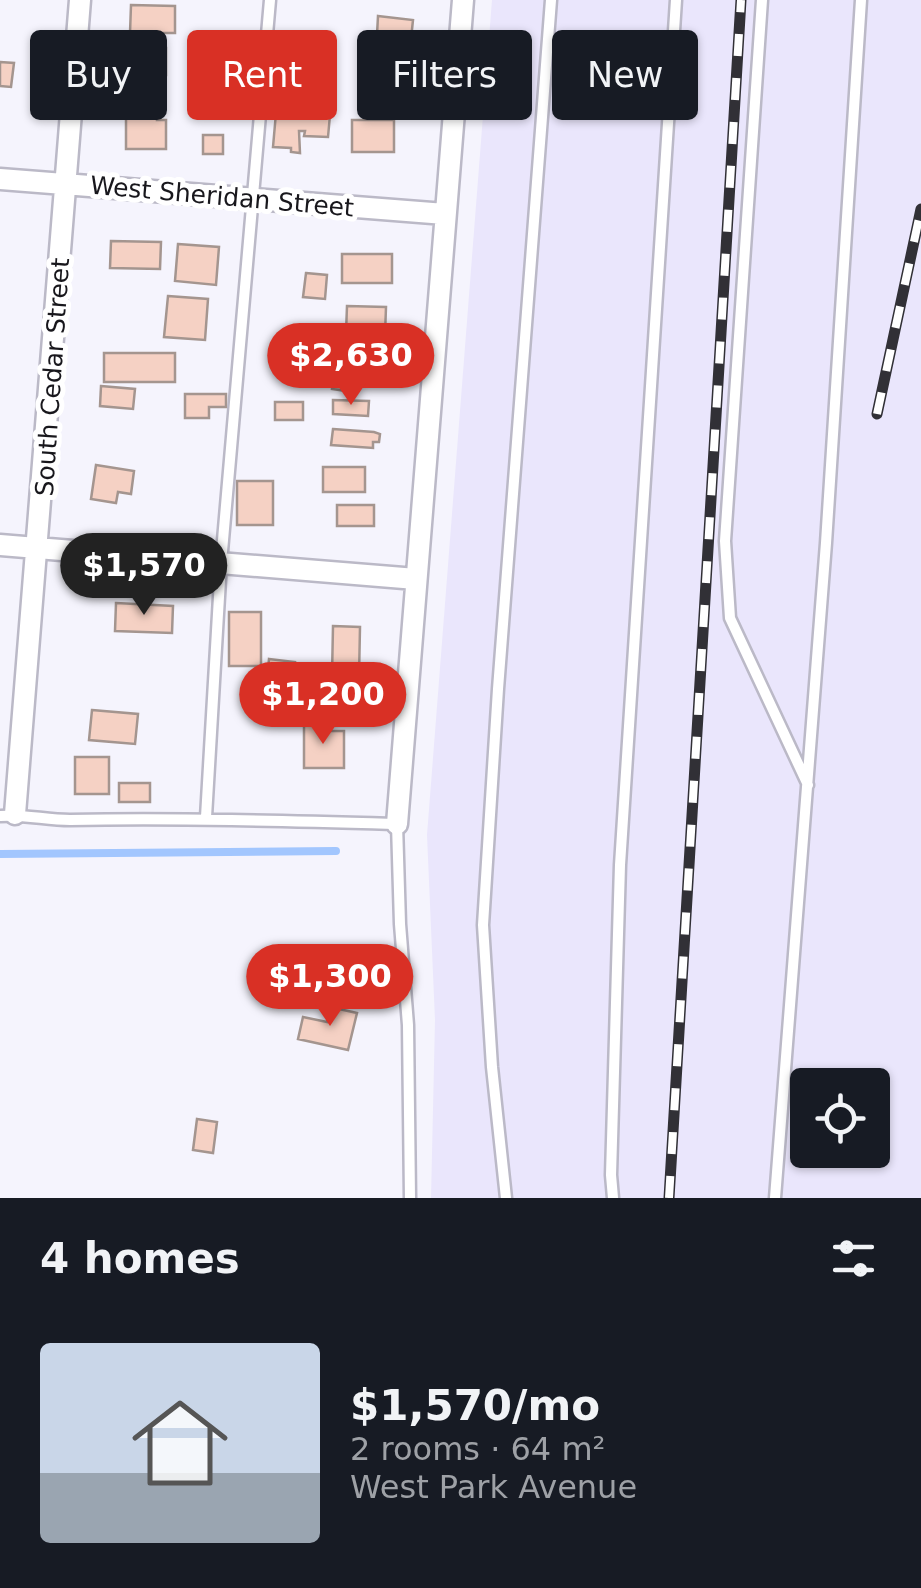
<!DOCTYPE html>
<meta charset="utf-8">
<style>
:root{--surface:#171b24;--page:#242831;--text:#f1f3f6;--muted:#9ea1a6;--line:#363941;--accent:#d93025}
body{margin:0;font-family:"DejaVu Sans",sans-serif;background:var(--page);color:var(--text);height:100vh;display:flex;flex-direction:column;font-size:38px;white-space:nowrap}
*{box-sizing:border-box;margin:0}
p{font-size:32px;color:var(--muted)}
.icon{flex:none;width:55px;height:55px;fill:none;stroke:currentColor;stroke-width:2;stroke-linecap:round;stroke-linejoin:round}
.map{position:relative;height:1198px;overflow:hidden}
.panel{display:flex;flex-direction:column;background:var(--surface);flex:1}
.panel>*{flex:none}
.top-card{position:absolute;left:30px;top:30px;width:862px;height:90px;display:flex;gap:20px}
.buttons{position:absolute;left:790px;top:1068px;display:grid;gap:20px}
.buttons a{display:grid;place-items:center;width:100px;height:100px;border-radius:10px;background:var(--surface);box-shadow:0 2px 8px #0004;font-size:50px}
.price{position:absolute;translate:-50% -85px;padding:0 22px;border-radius:35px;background:var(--accent);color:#fff;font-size:32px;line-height:65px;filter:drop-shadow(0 2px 5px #0008)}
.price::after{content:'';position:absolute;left:50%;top:60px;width:30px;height:22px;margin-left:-15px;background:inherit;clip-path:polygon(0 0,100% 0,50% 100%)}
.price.active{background:#222;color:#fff}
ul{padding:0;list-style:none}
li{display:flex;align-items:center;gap:30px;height:250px;padding:0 40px}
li+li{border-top:2px solid var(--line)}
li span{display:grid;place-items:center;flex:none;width:280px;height:200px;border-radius:10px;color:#555}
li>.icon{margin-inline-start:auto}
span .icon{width:120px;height:120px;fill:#fffc;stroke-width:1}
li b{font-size:42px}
h2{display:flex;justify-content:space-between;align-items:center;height:120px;padding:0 40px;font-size:42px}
.chip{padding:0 35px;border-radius:10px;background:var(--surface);box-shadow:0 2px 8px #0004;font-size:35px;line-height:90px}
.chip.active{background:var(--accent);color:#fff}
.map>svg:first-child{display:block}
.built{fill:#eae6fc;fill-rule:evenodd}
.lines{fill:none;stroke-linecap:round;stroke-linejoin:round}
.stream{stroke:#a2c6fe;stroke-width:8}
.building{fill:#f5d1c4;stroke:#a4958f;stroke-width:2.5}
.service-casing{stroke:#bbb9c7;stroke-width:15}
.minor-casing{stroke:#bbb9c7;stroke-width:25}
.service{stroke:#fff;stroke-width:10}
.minor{stroke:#fff;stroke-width:20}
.rail-casing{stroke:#313036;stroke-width:11}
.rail{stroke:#fff;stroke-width:8;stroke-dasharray:22;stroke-linecap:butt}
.labels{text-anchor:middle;stroke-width:10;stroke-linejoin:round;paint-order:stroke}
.street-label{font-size:25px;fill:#18171c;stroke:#fff}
</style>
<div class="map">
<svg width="921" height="1198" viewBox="0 0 921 1198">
<rect width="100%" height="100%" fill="#f5f4fd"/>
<path class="built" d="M492 0H921V1198H431L435 1020 427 835ZM808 1085H872V1150H808Z"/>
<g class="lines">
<path class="stream" d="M0 854 336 851"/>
</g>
<path class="building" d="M131 5 175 6V33H130Z
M378 16 413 20 411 39 377 35Z
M128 48H166V75H127Z
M0 62 14 63 11 87 0 86Z
M379 68 408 72 404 109 375 106Z
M126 103H157V120H166V149H126Z
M276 113 330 115 328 137 304 136 305 131H299L300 153 291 152V148L273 147Z
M352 120H394V152H352Z
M203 135H223V154H203Z
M111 241 161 242 160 269 110 268Z
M178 244 219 247 216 285 175 281Z
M342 254H392V283H342Z
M306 273 327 275 325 299 303 297Z
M168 296 208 299 205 340 164 337Z
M347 306 386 307 385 335 346 333Z
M104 353H175V382H104Z
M302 353H327V382H302Z
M336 354 386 360 384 374 348 370 346 391 332 389Z
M101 386 135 389 133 409 100 406Z
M185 394H226V407H209V418H185Z
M333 400 369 401 368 416 333 414Z
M275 402H303V420H275Z
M333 429 374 432 380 434 379 442H373V448L331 445Z
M96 465 134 471 131 494 118 492 116 503 91 499Z
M323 467H365V492H323Z
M237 481H273V525H237Z
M337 505H374V526H337Z
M116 603 173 606 172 633 115 631Z
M229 612H261V666H229Z
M333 626 360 627 359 677 332 676Z
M269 659 295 662 292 692 266 689Z
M321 672 322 696H300L299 673Z
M92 710 138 714 135 744 89 740Z
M304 722H321V731H344V768H304Z
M75 757H109V794H75Z
M119 783H150V802H119Z
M330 1007 357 1013 348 1050 298 1039 303 1017 327 1022Z
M197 1119 217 1122 213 1153 193 1150Z"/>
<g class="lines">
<g class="service-casing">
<path id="service" d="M762 0 725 541 730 618 808 785
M0 816C24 814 46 820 70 820 179 818 287 821 397 824L400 924 408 1025 410 1198
M206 817 221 563 270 0
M506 1198 492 1067 483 925 498 689 551 0
M613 1198 611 1175 620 865 676 0
M775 1198 826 543 861 0"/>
</g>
<g class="minor-casing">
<path id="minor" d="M0 179 445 214
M0 545 416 579
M15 814 80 0
M397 824 463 0"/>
</g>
<use href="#service" class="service"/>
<use href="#minor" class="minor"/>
<g class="rail-casing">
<path id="rail" d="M877 414 921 209
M669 1198 741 0"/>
</g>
<use href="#rail" class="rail"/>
</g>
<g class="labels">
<g class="street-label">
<text transform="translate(222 196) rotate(5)" y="9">West Sheridan Street</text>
<text transform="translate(52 377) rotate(-86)" y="9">South Cedar Street</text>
</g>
</g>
</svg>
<div class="buttons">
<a><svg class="icon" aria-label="locate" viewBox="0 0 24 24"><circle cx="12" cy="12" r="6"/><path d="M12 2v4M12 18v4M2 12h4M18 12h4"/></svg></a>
</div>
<b class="price" style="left:351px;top:408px">$2,630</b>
<b class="price active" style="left:144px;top:618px">$1,570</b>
<b class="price" style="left:323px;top:747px">$1,200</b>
<b class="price" style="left:330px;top:1029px">$1,300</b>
<div class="top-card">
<a class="chip">Buy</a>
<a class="chip active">Rent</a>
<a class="chip">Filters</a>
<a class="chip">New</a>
</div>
</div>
<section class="panel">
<h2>4 homes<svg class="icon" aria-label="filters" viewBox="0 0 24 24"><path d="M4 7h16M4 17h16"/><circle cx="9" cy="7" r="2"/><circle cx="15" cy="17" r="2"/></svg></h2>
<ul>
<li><span style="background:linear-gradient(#c9d6e8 65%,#9aa5b1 0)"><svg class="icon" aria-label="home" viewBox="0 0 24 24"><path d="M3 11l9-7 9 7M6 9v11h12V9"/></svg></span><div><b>$1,570/mo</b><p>2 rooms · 64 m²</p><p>West Park Avenue</p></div></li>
</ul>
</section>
